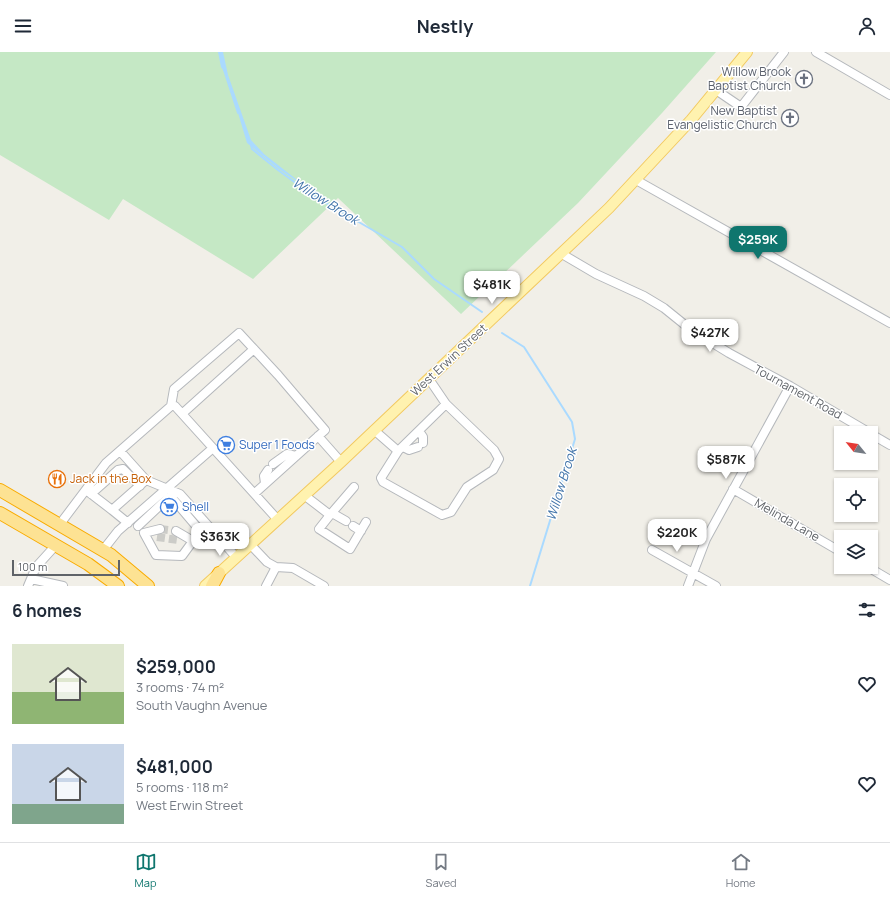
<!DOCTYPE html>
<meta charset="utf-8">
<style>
:root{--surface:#fff;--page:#f6f6f7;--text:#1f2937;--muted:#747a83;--line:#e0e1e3;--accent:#0f766e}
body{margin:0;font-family:Manrope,sans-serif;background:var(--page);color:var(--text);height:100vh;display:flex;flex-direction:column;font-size:15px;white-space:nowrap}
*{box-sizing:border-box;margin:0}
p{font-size:13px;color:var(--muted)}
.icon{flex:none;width:22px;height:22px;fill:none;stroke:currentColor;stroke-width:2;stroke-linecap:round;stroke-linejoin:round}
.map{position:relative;height:534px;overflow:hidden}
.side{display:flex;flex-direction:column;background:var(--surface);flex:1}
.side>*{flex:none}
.needle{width:26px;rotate:300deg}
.controls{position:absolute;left:834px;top:374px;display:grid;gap:8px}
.controls a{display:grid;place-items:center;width:44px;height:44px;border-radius:0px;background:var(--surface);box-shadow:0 1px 3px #0004;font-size:20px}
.scale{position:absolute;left:12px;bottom:10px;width:108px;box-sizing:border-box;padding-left:4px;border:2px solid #5f6368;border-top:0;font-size:11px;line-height:14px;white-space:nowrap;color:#5f6368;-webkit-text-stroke:3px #fff;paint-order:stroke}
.price{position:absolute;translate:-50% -34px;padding:0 9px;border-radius:8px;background:#fff;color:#222;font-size:13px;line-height:26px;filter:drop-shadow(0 1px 2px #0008)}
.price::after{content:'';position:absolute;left:50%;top:24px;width:12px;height:9px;margin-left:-6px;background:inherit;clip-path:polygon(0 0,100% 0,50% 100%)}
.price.current{background:var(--accent);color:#fff}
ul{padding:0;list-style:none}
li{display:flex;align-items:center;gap:12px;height:100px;padding:0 12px}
li span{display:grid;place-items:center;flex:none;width:112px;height:80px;border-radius:0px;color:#555}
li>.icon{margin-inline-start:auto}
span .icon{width:48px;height:48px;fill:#fffc;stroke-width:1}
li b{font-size:17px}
h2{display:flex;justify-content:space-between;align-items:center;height:48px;padding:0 12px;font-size:17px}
header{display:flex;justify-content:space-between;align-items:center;height:52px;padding:0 12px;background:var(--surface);font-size:18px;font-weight:700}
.dock{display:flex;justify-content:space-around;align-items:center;height:56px;border-top:1px solid var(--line);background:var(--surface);font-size:11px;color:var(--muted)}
.dock a{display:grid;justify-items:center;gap:2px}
.dock .current{color:var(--accent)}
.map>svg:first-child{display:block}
.green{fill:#c5e8c5}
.water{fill:#aadaff}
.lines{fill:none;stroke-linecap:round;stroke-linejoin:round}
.stream{stroke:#aadaff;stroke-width:2}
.minor-tunnel{stroke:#ccccc8;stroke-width:8;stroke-dasharray:8 4;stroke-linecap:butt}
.minor-casing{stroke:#b5b8bc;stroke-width:10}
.major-casing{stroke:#f2c960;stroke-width:12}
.highway-casing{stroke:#f9ab00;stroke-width:14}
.minor{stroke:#fff;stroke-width:8}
.major{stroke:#fff2af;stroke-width:10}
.highway{stroke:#fde293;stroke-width:12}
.labels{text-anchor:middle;stroke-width:3;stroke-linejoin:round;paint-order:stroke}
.worship-label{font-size:12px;fill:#5b616d;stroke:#fff;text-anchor:end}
.street-label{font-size:12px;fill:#5f6368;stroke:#fff}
.shop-label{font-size:12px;fill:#366cbe;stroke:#fff;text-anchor:start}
.food-label{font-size:12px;fill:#c56008;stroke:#fff;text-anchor:start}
.water-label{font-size:13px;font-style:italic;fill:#4174aa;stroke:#fff}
</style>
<header><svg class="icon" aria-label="menu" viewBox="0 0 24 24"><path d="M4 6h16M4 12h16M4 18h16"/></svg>Nestly<svg class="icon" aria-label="person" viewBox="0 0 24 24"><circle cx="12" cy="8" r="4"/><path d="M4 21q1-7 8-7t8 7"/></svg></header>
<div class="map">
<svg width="890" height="534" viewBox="0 0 890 534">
<rect width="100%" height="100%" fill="#f1efe8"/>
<path class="green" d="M0 0H716L662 61 578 151 461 262 338 146 253 227 123 147 109 168 0 103Z"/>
<path class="water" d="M218 0H223L228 23 251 88 264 102 301 131 327 146 323 147 279 117 247 91 227 24 221 15Z"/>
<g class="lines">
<path class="stream" d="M224 18 238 61
M251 93 252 97 278 118 312 143 402 195 434 227 482 260
M502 281 524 295 572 370 575 387 530 534"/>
<path class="minor-tunnel" d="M160 477 176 479
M157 485 178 488"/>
<g class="minor-casing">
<path id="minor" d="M816 0 890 43
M716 38 741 55 784 0
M636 128 890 271
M562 202 596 222 644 244 664 256 690 277 729 301 790 334 870 381
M429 327 446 352
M171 354 174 337 239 281 278 323 325 378 255 441
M183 361 254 297
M374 378 398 399 381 426 383 430 442 463 451 460 467 435 493 418 499 407 494 398 446 352 398 399
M419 379 423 385V391
M871 382 890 393
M318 384 341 410
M403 395 409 398 418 395
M120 399 146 428 180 442 236 505
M273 412 287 402 296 404
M265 431 264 424 268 418
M733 437 841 500
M86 438 112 458 146 428
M91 442 118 418 123 417 140 434
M304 443 330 463 354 435
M112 458 128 471
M332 461 346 469
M330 463 319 477 350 497 366 470
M60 472 106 411 171 354H175L278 468
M138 474 169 445 174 448 202 481
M353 474 361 479
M160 477 144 481 156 503 182 504 193 489 176 479
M250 492 267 510 276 515 266 534
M103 498 118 479 213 396
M652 498 716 534
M276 515 293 516 324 534
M868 515 890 528
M31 527 63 534
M28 534 36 515 56 493
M688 534 706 487 790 334"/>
</g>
<g class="major-casing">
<path id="major" d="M205 534 341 410 609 156 691 68 747 0"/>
</g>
<g class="highway-casing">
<path id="highway" d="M0 438 111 503 148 534
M0 461 88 512 118 534
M212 534 219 521"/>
</g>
<use href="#minor" class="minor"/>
<use href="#major" class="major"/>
<use href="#highway" class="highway"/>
</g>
<defs>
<g id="church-ring" transform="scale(0.9)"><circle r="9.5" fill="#fff" stroke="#6b7280" stroke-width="1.5"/><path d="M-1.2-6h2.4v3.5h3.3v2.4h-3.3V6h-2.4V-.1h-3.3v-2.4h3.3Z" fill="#6b7280"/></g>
<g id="supermarket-ring" transform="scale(0.9)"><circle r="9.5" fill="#fff" stroke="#3f7fe0" stroke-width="1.5"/><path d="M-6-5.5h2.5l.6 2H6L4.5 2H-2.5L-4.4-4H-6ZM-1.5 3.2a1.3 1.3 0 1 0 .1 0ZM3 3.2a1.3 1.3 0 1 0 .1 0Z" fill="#3f7fe0"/></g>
<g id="restaurant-ring" transform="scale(0.9)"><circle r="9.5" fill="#fff" stroke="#e8710a" stroke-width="1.5"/><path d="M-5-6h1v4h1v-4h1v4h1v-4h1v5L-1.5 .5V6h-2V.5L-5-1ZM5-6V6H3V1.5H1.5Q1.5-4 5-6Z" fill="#e8710a"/></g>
</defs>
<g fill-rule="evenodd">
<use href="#church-ring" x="804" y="27"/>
<use href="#church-ring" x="790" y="66"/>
<use href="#supermarket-ring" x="226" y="393"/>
<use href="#restaurant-ring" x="57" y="427"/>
<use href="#supermarket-ring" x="169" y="455"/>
</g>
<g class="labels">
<g class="worship-label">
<text x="791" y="24">Willow Brook<tspan x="791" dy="14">Baptist Church</tspan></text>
<text x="777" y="63">New Baptist<tspan x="777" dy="14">Evangelistic Church</tspan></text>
</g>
<g class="street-label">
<text transform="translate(449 308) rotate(-43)" y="4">West Erwin Street</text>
<text transform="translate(798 340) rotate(29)" y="4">Tournament Road</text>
<text transform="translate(787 468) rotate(30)" y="4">Melinda Lane</text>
</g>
<g class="shop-label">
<text x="239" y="397">Super 1 Foods</text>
<text x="182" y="459">Shell</text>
</g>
<g class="food-label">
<text x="70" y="431">Jack in the Box</text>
</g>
<g class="water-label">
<text transform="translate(326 149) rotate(32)" y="5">Willow Brook</text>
<text transform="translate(561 432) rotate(-73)" y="5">Willow Brook</text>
</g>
</g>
</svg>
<div class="controls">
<a><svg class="needle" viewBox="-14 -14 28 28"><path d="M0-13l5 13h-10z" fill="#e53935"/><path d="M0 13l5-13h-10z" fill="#747a83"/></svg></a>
<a><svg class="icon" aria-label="locate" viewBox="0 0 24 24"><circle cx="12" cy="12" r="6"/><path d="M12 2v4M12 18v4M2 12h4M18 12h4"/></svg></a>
<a><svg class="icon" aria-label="layers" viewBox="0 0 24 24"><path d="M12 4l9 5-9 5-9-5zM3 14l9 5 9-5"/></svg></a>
</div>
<div class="scale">100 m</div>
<b class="price current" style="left:758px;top:208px">$259K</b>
<b class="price" style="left:492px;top:253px">$481K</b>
<b class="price" style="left:710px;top:301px">$427K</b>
<b class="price" style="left:726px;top:428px">$587K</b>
<b class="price" style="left:677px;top:501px">$220K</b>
<b class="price" style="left:220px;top:505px">$363K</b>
</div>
<section class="side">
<h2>6 homes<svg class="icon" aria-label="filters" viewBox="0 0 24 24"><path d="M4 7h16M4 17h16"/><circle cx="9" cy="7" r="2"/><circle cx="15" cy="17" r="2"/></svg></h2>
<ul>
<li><span style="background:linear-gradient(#dfe7d0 60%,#8fb573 0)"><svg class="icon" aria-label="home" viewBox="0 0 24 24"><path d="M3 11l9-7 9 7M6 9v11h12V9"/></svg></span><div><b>$259,000</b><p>3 rooms · 74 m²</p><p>South Vaughn Avenue</p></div><svg class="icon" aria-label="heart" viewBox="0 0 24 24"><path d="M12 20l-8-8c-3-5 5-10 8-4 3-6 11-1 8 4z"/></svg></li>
<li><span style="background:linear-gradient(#c9d6e8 75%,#7fa58c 0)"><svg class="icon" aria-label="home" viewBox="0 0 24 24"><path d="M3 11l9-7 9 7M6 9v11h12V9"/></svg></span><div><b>$481,000</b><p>5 rooms · 118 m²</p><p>West Erwin Street</p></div><svg class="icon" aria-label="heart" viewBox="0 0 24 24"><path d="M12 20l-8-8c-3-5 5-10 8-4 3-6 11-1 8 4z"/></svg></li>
</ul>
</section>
<nav class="dock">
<a class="current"><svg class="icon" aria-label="map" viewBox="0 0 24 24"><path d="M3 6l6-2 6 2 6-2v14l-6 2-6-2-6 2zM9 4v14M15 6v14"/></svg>Map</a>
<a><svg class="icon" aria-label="saved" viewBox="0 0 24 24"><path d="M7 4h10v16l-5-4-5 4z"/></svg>Saved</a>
<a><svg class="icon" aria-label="home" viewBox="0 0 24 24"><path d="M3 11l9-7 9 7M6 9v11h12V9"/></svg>Home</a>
</nav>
